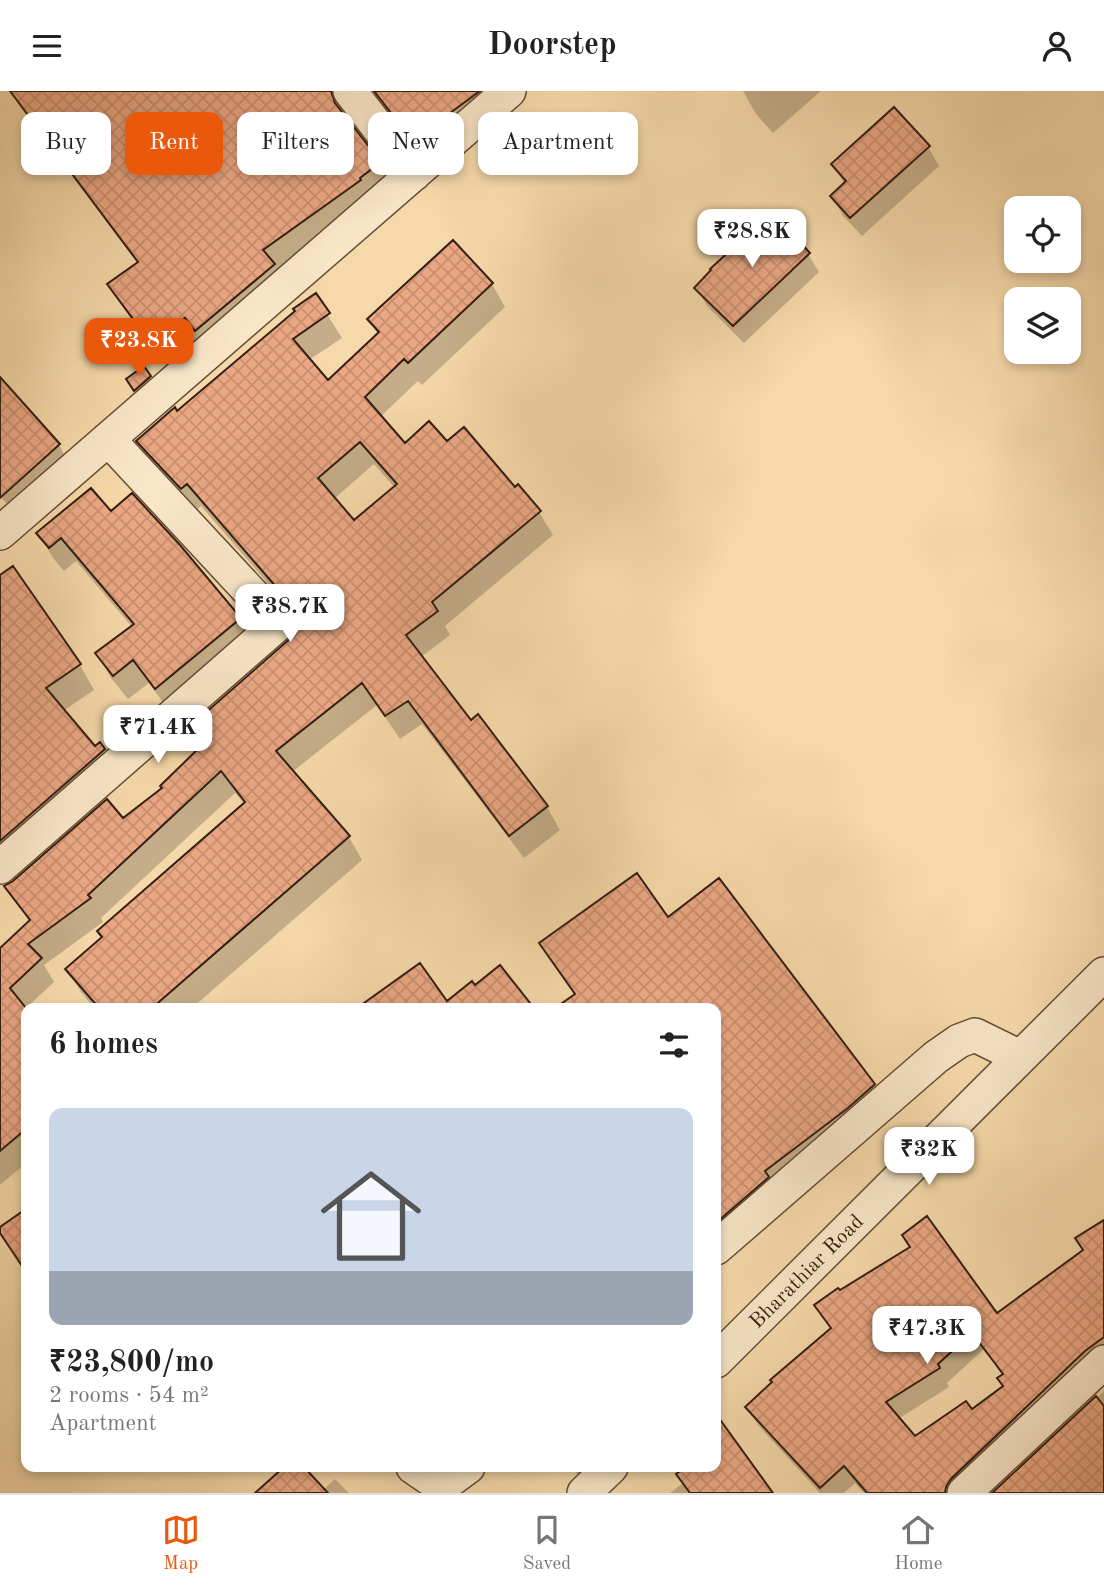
<!DOCTYPE html>
<meta charset="utf-8">
<style>
:root{--surface:#fff;--page:#f2f2f2;--text:#222;--muted:#767676;--line:#e0e0e0;--accent:#ea580c}
body{margin:0;font-family:"Old Standard TT",serif;background:var(--page);color:var(--text);height:100vh;display:flex;flex-direction:column;font-size:26px;white-space:nowrap}
*{box-sizing:border-box;margin:0}
p{font-size:23px;color:var(--muted)}
.icon{flex:none;width:38px;height:38px;fill:none;stroke:currentColor;stroke-width:2;stroke-linecap:round;stroke-linejoin:round}
.map{position:relative;flex:1;overflow:hidden}
.side{position:absolute;left:21px;top:912px;width:700px;height:469px;display:flex;flex-direction:column;background:var(--surface);border-radius:14px;box-shadow:0 4px 10px #0003}
.side>*{flex:none}
.hud{position:absolute;left:21px;top:21px;width:700px;height:63px;display:flex;gap:14px}
.buttons{position:absolute;left:1004px;top:105px;display:grid;gap:14px}
.buttons a{display:grid;place-items:center;width:77px;height:77px;border-radius:14px;background:var(--surface);box-shadow:0 4px 10px #0003;font-size:35px}
.price{position:absolute;translate:-50% -60px;padding:0 16px;border-radius:14px;background:#fff;color:#222;font-size:23px;line-height:46px;filter:drop-shadow(0 2px 4px #0008)}
.price::after{content:'';position:absolute;left:50%;top:42px;width:21px;height:16px;margin-left:-10px;background:inherit;clip-path:polygon(0 0,100% 0,50% 100%)}
.price.current{background:var(--accent);color:#fff}
ul{padding:0;list-style:none}
li{display:grid;align-content:center;gap:14px;height:371px;padding:0 28px}
li+li{border-top:2px solid var(--line)}
li span{display:grid;place-items:center;height:217px;border-radius:14px;color:#555}
li>.icon{margin-inline-start:auto}
span .icon{width:126px;height:126px;fill:#fffc;stroke-width:1}
li b{font-size:30px}
h2{display:flex;justify-content:space-between;align-items:center;height:84px;padding:0 28px;font-size:30px}
.pill{padding:0 24px;border-radius:14px;background:var(--surface);box-shadow:0 4px 10px #0003;font-size:24px;line-height:63px}
.pill.current{background:var(--accent);color:#fff}
header{display:flex;justify-content:space-between;align-items:center;height:91px;padding:0 28px;background:var(--surface);font-size:32px;font-weight:700}
.menu{display:flex;justify-content:space-around;align-items:center;height:98px;border-top:2px solid var(--line);background:var(--surface);font-size:19px;color:var(--muted)}
.menu a{display:grid;justify-items:center;gap:4px}
.menu .current{color:var(--accent)}
.map>svg:first-child{display:block}
.shadow{fill:#0003;fill-rule:evenodd}
.building{fill:url(#building-cross-hatch);stroke:#331e10;stroke-width:2;fill-rule:evenodd}
.lines{fill:none;stroke-linecap:round;stroke-linejoin:round}
.minor-casing{stroke:#644d36;stroke-width:36}
.minor{stroke:#f9e6c8;stroke-width:33}
.labels{text-anchor:middle;stroke-width:7;stroke-linejoin:round;paint-order:stroke}
.street-label{font-size:21px;fill:#331e10;stroke:#f9e6c8}
</style>
<header><svg class="icon" aria-label="menu" viewBox="0 0 24 24"><path d="M4 6h16M4 12h16M4 18h16"/></svg>Doorstep<svg class="icon" aria-label="person" viewBox="0 0 24 24"><circle cx="12" cy="8" r="4"/><path d="M4 21q1-7 8-7t8 7"/></svg></header>
<div class="map">
<svg width="1104" height="1402" viewBox="0 0 1104 1402">
<defs>
<pattern id="building-cross-hatch" width="8" height="8" patternUnits="userSpaceOnUse" patternTransform="scale(1.75)"><rect width="8" height="8" fill="#eaa783"/><path d="M0 0l8 8M0 8l8-8" fill="none" stroke="#c98f70"/></pattern>
</defs>
<rect width="100%" height="100%" fill="#f6d9aa"/>
<filter id="stains"><feTurbulence type="fractalNoise" baseFrequency=".00286" numOctaves="4"/><feColorMatrix values="0 0 0 0 .2 0 0 0 0 .09 0 0 0 0 .02 0 0 0 .5 -.17"/></filter>
<radialGradient id="worn" r=".72"><stop offset=".6" stop-color="#630" stop-opacity="0"/><stop offset="1" stop-color="#630" stop-opacity=".3"/></radialGradient>
<path class="shadow" d="M11 0H502L428 73 379 8 371 3 343 15 342 24 379 72 391 93 371 110 276 179 285 195 208 259 198 247 164 272 121 214 110 193 138 173 21 17Z
M743 0H821L773 42 756 23Z
M928 56 939 75 862 145 843 125 832 105 844 92 833 73Z
M808 163 819 181 744 252 707 215 696 197Z
M492 193 505 216 422 294 418 290 380 326 404 354 447 353 515 399 539 421 553 444 445 535 450 544 421 566 471 631 478 625 547 716 560 739 524 767 422 633 400 648 377 614 292 681 349 746 362 769 192 917H94L81 901 67 878 245 714 235 702 101 827 103 831 44 874 54 891 25 918 26 1072 0 1094V859L29 830 7 795 123 730 164 698 201 658 190 638 293 548 300 533 292 520 201 415 195 420 151 373 138 350 177 322 315 204 342 247 309 269 328 292 378 244 370 229ZM374 373 395 397 354 431 334 408Z
M143 277 153 292 139 304 131 294Z
M0 289 59 354 72 378 18 427 0 405Z
M110 422 240 528 254 552 170 621 149 592 128 608 111 587 97 563 132 536 76 470 64 480 53 467 39 443Z
M0 486 80 574 94 599 63 620 94 658 99 654 118 685 0 789Z
M719 790 874 994 888 1019 716 1169V917H558L575 905 541 852 668 829Z
M1104 1131V1273L965 1402H864L855 1392 844 1402H820L758 1334 747 1317 831 1239 816 1215 997 1225 1085 1160ZM984 1258 1003 1285 1004 1296 972 1320 915 1348 898 1328 949 1296 947 1292Z
M1104 1300V1402H995Z
M716 1326 768 1399 770 1402H670L683 1392 678 1384 689 1376H716Z
M286 1376H301L323 1399 335 1388 349 1402H258Z
M572 1376H589L578 1384Z"/>
<path class="building" d="M10 0H331L335 12 381 71 360 87 361 89 263 159 275 173 195 240 185 227 151 252 107 193 138 171Z
M374 0H480L435 33 438 36 415 53Z
M894 16 930 55 850 127 830 105 846 90 831 73Z
M772 121 810 162 733 235 694 197 711 179 710 178Z
M453 149 493 192 408 272 404 268 365 306 405 352 429 330 447 350 464 336 515 396 518 393 541 420 432 511 438 520 406 544 471 629 478 623 548 715 509 745 408 610 385 625 362 592 276 660 350 745 152 917H99L65 878 102 846 97 840 245 711 221 680 88 804 91 807 28 853 42 867 10 897 26 917V1038L0 1060V857L30 829 4 795 13 790 107 708 123 727 162 697 160 695 201 655 187 638 292 546 299 532 294 519 282 507 284 505 187 393 181 398 136 350 175 316 177 320 295 220 293 218 316 202 330 222 293 248 328 289 379 241 367 228ZM360 351 397 393 354 429 318 387Z
M144 275 151 285 134 300 126 288Z
M0 286 60 353 0 407Z
M91 397 111 420 132 402 180 454 241 527 155 598 133 569 113 585 95 562 134 533 61 447 49 457 36 442Z
M13 475 81 573 46 597 95 655 100 651 105 658 0 750V484Z
M637 782 668 826 719 787 875 993 848 1017 765 1080 769 1086 716 1132V917H555L575 903 539 852Z
M420 872 447 910 472 890 475 894 500 874 534 917H357Z
M26 1118V1181L0 1142V1136Z
M927 1125 997 1222 1083 1159 1075 1147 1104 1129V1246L1085 1260 951 1388 946 1396 945 1402H867L844 1375 820 1397 745 1316 772 1291 770 1289 831 1237 814 1214 838 1197 840 1199 910 1156 902 1144ZM972 1242 1003 1283 997 1287 1003 1295 972 1318 966 1310 915 1345 886 1311 940 1277 938 1273Z
M1096 1305 1104 1315V1402H992Z
M716 1323 773 1402H690L676 1383 686 1376H716Z
M284 1376H304L328 1402H255Z"/>
<g class="lines">
<g class="minor-casing">
<path id="minor" d="M350 0 414 83
M0 442 509 0
M0 776 279 532 108 348
M716 1157 936 966 959 950 975 944 1020 966
M716 1270 1104 883
M413 1376 432 1389 446 1392 468 1376
M584 1402 611 1376
M964 1402 1104 1271"/>
</g>
<use href="#minor" class="minor"/>
</g>
<g class="labels">
<g class="street-label">
<text transform="translate(806 1180) rotate(-45)" y="7">Bharathiar Road</text>
</g>
</g>
<rect width="100%" height="100%" filter="url(#stains)"/>
<rect width="100%" height="100%" fill="url(#worn)"/>
</svg>
<div class="buttons">
<a><svg class="icon" aria-label="locate" viewBox="0 0 24 24"><circle cx="12" cy="12" r="6"/><path d="M12 2v4M12 18v4M2 12h4M18 12h4"/></svg></a>
<a><svg class="icon" aria-label="layers" viewBox="0 0 24 24"><path d="M12 4l9 5-9 5-9-5zM3 14l9 5 9-5"/></svg></a>
</div>
<b class="price" style="left:752px;top:178px">₹28.8K</b>
<b class="price current" style="left:139px;top:287px">₹23.8K</b>
<b class="price" style="left:290px;top:553px">₹38.7K</b>
<b class="price" style="left:158px;top:674px">₹71.4K</b>
<b class="price" style="left:929px;top:1096px">₹32K</b>
<b class="price" style="left:927px;top:1275px">₹47.3K</b>
<div class="hud">
<a class="pill">Buy</a>
<a class="pill current">Rent</a>
<a class="pill">Filters</a>
<a class="pill">New</a>
<a class="pill">Apartment</a>
</div>
<section class="side">
<h2>6 homes<svg class="icon" aria-label="filters" viewBox="0 0 24 24"><path d="M4 7h16M4 17h16"/><circle cx="9" cy="7" r="2"/><circle cx="15" cy="17" r="2"/></svg></h2>
<ul>
<li><span style="background:linear-gradient(#c9d6e8 75%,#9aa5b1 0)"><svg class="icon" aria-label="home" viewBox="0 0 24 24"><path d="M3 11l9-7 9 7M6 9v11h12V9"/></svg></span><div><b>₹23,800/mo</b><p>2 rooms · 54 m²</p><p>Apartment</p></div></li>
</ul>
</section>
</div>
<nav class="menu">
<a class="current"><svg class="icon" aria-label="map" viewBox="0 0 24 24"><path d="M3 6l6-2 6 2 6-2v14l-6 2-6-2-6 2zM9 4v14M15 6v14"/></svg>Map</a>
<a><svg class="icon" aria-label="saved" viewBox="0 0 24 24"><path d="M7 4h10v16l-5-4-5 4z"/></svg>Saved</a>
<a><svg class="icon" aria-label="home" viewBox="0 0 24 24"><path d="M3 11l9-7 9 7M6 9v11h12V9"/></svg>Home</a>
</nav>
